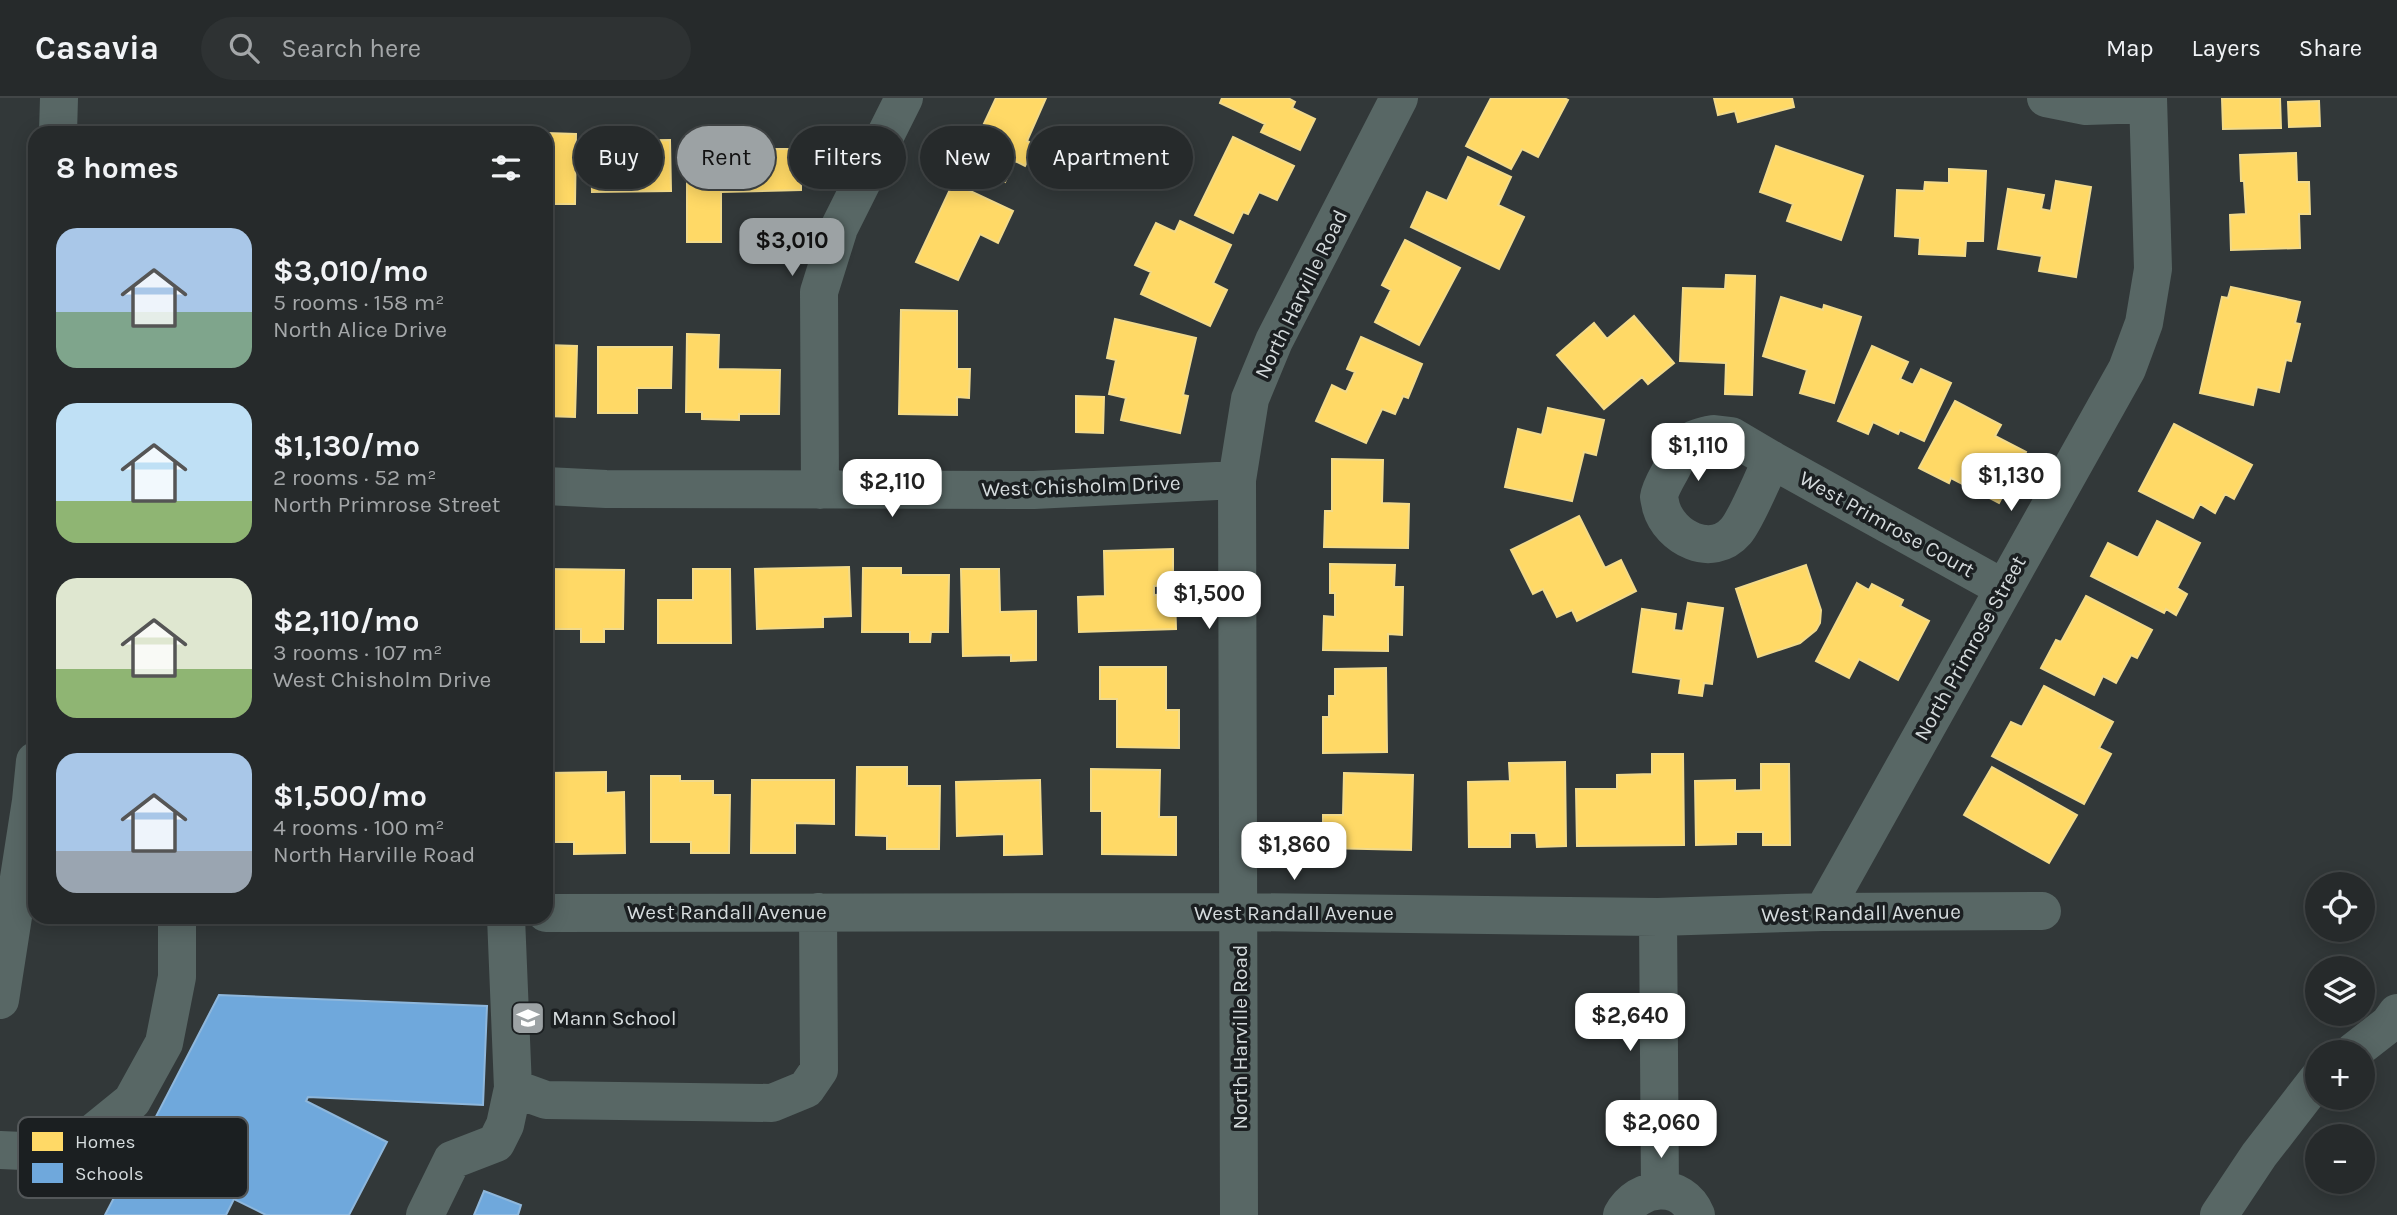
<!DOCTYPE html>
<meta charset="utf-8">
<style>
:root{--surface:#262a2b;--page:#2e3233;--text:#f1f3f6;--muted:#a4a7a9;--line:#424647;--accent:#9ca2a4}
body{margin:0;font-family:Karla,sans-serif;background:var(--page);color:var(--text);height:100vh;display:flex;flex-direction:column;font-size:26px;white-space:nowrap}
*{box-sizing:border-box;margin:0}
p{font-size:23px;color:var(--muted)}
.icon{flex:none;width:38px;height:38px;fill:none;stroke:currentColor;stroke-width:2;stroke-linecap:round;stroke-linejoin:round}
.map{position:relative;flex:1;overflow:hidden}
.side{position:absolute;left:28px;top:28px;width:525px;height:798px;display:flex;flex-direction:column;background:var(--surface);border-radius:21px;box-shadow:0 4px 18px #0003,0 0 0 2px var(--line)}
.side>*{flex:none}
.banner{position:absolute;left:574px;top:28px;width:665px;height:63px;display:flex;gap:14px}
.controls{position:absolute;left:2305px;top:774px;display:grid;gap:14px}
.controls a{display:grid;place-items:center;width:70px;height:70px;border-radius:50%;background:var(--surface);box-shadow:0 4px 18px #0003,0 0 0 2px var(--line);font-size:35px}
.price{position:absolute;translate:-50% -60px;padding:0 16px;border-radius:14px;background:#fff;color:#222;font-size:23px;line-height:46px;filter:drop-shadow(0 2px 4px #0008)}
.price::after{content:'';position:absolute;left:50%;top:42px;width:21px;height:16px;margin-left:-10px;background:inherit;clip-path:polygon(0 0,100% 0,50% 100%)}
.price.current{background:var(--accent);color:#111}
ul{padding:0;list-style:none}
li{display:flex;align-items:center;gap:21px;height:175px;padding:0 28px}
li span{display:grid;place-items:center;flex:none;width:196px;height:140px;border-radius:21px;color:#555}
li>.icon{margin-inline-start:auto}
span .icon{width:84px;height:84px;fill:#fffc;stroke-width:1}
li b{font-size:30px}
h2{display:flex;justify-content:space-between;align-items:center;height:84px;padding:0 28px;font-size:30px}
.chip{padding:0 24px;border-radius:32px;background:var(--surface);box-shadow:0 4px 18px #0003,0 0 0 2px var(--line);font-size:24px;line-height:63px}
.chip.current{background:var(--accent);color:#111}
header{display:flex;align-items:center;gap:42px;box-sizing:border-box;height:98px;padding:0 35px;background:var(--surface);border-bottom:2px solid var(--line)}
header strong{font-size:33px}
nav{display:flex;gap:38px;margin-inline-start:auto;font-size:24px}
.search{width:490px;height:63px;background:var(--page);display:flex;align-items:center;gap:18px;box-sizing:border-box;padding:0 24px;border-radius:38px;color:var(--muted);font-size:26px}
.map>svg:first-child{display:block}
.homes{fill:#ffd966;stroke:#f2da8a;stroke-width:2}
.schools{fill:#6fa8dc;stroke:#8eb7dc;stroke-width:2}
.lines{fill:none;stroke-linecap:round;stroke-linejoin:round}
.minor{stroke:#586765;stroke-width:38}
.labels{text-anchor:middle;stroke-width:7;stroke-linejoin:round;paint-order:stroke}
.street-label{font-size:21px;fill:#d5dbdd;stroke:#1b1f21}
.poi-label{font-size:21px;fill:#d5dbdd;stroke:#1b1f21;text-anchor:start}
.key{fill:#1b1f21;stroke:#535759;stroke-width:2}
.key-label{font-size:19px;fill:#d5dbdd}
</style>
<header>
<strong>Casavia</strong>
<div class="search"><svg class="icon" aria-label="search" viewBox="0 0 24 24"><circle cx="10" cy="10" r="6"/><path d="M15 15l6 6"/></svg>Search here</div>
<nav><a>Map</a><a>Layers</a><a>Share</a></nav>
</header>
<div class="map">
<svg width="2397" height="1117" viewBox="0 0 2397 1117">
<rect width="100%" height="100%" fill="#323839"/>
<path class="homes" d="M996 0H1046L1027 43 1035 47 1025 68 1015 63 1005 84 965 66Z
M1222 0H1288L1295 4 1292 10 1315 21 1300 52 1261 34 1265 26 1220 5Z
M1491 0H1564L1568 2 1538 59 1522 51 1511 71 1466 48Z
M1714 0H1792L1794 9 1738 24 1735 13 1718 17Z
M2222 0H2280L2281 30 2223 31Z
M2319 3 2320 28 2289 29 2288 4Z
M546 35 576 36 575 106H546Z
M687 37H727V46H758V51H801V92L721 94V144H687Z
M1233 39 1294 68 1277 102 1259 94 1248 116 1243 114 1233 135 1195 117Z
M670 42 671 93 592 94 591 43Z
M1776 48 1863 78 1841 142 1787 123 1793 106 1760 94Z
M2296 55 2297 84H2309L2310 116H2299L2300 150 2231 152 2230 117 2246 116 2244 83H2241L2240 57Z
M1468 59 1511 79 1498 107 1524 119 1499 171 1411 129 1427 94 1447 103Z
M1949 71 1986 73 1983 143H1966L1965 158 1919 156 1920 140 1895 138 1897 92 1924 93 1925 84 1949 85Z
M2056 83 2091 89 2076 179 2039 173 2042 158 1998 151 2008 91 2044 97 2041 111 2051 113Z
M953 85 1013 113 998 145 980 136 958 182 916 164Z
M1180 123 1231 147 1213 185 1227 192 1210 228 1141 196 1151 174 1135 167 1156 125 1175 134Z
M1405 142 1460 170 1419 247 1375 224 1391 192 1382 187Z
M1726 177 1755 178 1752 297 1725 296 1726 265 1680 263 1683 190 1725 191Z
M2231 189 2300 204 2295 225 2300 226 2291 263 2286 262 2279 294 2257 289 2253 307 2200 295 2222 199 2228 200Z
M1781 199 1823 212 1824 207 1861 219 1834 305 1800 295 1807 272 1763 258Z
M901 212 957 213V271H970L969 300 957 299V317L899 316Z
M1634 218 1674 265 1648 286 1642 279 1604 311 1557 257 1594 225 1607 241Z
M1115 221 1196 240 1183 297 1188 298 1180 335 1121 322 1126 300 1109 296 1116 262 1107 260Z
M687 236 719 237 718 271 780 272 779 316H739V322L702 321V314H686Z
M1361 239 1422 266 1408 300 1403 298 1395 316 1382 311 1366 345 1316 323 1332 287 1346 294 1355 274 1347 271Z
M546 247 577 248 575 319 546 318Z
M1872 248 1908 264 1900 281 1913 287 1921 271 1951 285 1924 343 1900 332 1898 336 1873 324 1868 336 1838 323Z
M598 249H672L671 290H637V315H598Z
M1076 298 1104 299 1103 335 1076 334Z
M1955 303 2001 327 1995 338 2026 354 1999 405 1951 380 1949 385 1919 370Z
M1548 310 1604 322 1596 357 1584 354 1572 403 1505 389 1518 331 1542 337Z
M2174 326 2252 367 2234 401 2225 396 2215 415 2200 406 2193 420 2139 393Z
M1332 361 1383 362 1382 405 1409 406 1408 450 1324 449 1325 413H1332Z
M1579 418 1605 470 1621 462 1636 493 1577 523 1572 512 1557 519 1543 491 1533 496 1511 452Z
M2157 423 2200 445 2177 490 2187 496 2176 517 2166 511 2164 515 2091 478 2108 445 2138 460Z
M1173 451V487L1154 488V497L1175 496 1176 531 1079 534 1078 499 1105 498 1104 453Z
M1330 466 1395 467 1394 489H1403L1402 537 1388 536V553L1323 552 1324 518 1335 519V495H1330Z
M1806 467 1821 512 1820 525 1816 532 1800 545 1758 559 1736 491Z
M849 469 851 518 823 519V529L757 531 755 471Z
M863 470H901V477H949L948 534H931L930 544H910V534H862Z
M547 471 624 472 623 531H604V544H581V531H546Z
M693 471H730L731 545H658V502H693Z
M961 471H999L1000 514 1036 513V562L1011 563V557L963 558Z
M1857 485 1869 492 1872 486 1903 502 1900 508 1929 523 1898 582 1859 561 1849 580 1816 563Z
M2086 498 2152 532 2137 560 2131 557 2116 585 2103 578 2094 597 2041 570 2056 542 2061 544Z
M1688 505 1723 510 1712 586 1704 585 1702 598 1679 595 1681 581 1633 574 1642 511 1676 516 1674 532 1683 533Z
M1100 569H1166V612H1179V650L1117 649V601H1100Z
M1386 570 1387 654 1323 655V619H1329V598H1335V571Z
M2044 588 2113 624 2099 650 2111 656 2084 706 1992 658 2011 624 2022 629Z
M1652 656H1683L1684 747 1577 748 1576 691H1617V677L1652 676Z
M1565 664 1566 748 1537 749 1536 735H1510V749H1469L1468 684 1510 683 1509 665Z
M1761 666H1789L1790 747H1763V734H1736V746L1696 747 1695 683 1735 682V693L1761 692Z
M857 669H907V688H940L939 751H887V738L856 737Z
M1992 669 2077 717 2049 765 1964 717Z
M1091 671 1160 672 1159 719H1176V757L1102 756V713H1091Z
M606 674V695L624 694 625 755 574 756V744H551L549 675Z
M1344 675 1413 677 1411 752 1323 750V717H1343Z
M651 678H680V683H713V697H730L729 755H691V744H651Z
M752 682H834V726L795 725V755H751Z
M1040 682 1042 756 1004 757V736L957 738 956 684Z"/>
<path class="schools" d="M219 897 487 908 483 1007 308 999 306 1003 387 1044 349 1117H266L234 1101 226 1117H105Z
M484 1093 521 1107 518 1117H474Z"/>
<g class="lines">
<path class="minor" d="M2046 0 2086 8 2148 6
M58 35 59 0
M1714 336 1731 338 1772 362C1763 379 1747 420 1736 433 1712 461 1670 440 1661 409 1661 408 1659 400 1659 399 1660 390 1668 378 1672 370 1683 345 1687 341 1714 336Z
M1772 362 2003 490
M546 388 606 391 1034 392 1237 382
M820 392 819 194 839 130 904 0
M1823 814 2127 271 2144 225 2153 171 2148 0
M546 815 1240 814 1658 819 1823 814 2042 813
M1658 819 1660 1092
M0 902 31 703 35 663
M2353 954 2389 926 2397 915
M513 990 546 1002 772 1005 806 991 819 972 818 814
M0 1052 23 1053 84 1042 132 1003 164 945 177 879V819
M425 1117 452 1062 496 1045 505 1027 513 990 506 819
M1239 1117 1237 382 1250 301 1274 243 1399 0
M1622 1117C1638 1087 1682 1082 1696 1117
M2219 1117 2259 1057 2317 982"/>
</g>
<defs>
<g id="school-square" transform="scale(1.75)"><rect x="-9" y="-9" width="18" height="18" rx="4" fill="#9ca2a4" stroke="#1b1f21"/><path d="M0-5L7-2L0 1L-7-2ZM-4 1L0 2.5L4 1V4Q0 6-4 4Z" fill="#fff"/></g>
</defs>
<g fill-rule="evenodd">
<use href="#school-square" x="528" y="920"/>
</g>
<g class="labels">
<g class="street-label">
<text transform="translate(1301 196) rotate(-64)" y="7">North Harville Road</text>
<text transform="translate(1081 388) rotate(-2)" y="7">West Chisholm Drive</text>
<text transform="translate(1887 426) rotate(29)" y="7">West Primrose Court</text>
<text transform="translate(1970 550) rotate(-61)" y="7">North Primrose Street</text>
<text x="727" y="821">West Randall Avenue</text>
<text x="1294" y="822">West Randall Avenue</text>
<text transform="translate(1861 815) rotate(-1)" y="7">West Randall Avenue</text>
<text transform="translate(1240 939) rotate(-90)" y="7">North Harville Road</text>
</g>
<g class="poi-label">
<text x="552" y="927">Mann School</text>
</g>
</g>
<rect x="18" y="1019" width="230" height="81" rx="10" class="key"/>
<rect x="32" y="1034" width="31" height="19" fill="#ffd966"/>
<rect x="32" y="1065" width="31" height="20" fill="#6fa8dc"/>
<g class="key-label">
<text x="75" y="1050">Homes</text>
<text x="75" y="1082">Schools</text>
</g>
</svg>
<div class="controls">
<a><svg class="icon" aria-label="locate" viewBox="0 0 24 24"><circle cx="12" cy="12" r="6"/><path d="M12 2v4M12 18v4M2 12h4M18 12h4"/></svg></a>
<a><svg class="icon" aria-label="layers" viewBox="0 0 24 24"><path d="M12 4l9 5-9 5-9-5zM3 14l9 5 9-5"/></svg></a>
<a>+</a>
<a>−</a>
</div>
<b class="price current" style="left:792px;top:180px">$3,010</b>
<b class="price" style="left:1698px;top:385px">$1,110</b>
<b class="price" style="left:2011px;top:415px">$1,130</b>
<b class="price" style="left:892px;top:421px">$2,110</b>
<b class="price" style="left:1209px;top:533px">$1,500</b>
<b class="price" style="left:1294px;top:784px">$1,860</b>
<b class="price" style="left:1630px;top:955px">$2,640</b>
<b class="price" style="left:1661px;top:1062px">$2,060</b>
<div class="banner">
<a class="chip">Buy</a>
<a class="chip current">Rent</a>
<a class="chip">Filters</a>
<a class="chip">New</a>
<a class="chip">Apartment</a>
</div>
<section class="side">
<h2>8 homes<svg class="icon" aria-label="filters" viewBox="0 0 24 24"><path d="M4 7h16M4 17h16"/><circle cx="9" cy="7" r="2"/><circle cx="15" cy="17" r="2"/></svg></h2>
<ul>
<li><span style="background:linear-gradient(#a9c7e8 60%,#7fa58c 0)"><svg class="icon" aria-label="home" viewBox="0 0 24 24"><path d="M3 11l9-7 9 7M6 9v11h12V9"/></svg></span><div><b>$3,010/mo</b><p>5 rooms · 158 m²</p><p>North Alice Drive</p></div></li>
<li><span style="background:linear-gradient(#bfe0f5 70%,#8fb573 0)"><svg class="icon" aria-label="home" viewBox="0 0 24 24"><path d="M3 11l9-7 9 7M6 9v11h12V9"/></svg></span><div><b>$1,130/mo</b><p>2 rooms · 52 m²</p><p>North Primrose Street</p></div></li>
<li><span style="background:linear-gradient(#dfe7d0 65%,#8fb573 0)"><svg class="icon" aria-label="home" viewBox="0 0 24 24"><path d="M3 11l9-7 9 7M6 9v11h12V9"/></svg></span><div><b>$2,110/mo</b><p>3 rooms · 107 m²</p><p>West Chisholm Drive</p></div></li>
<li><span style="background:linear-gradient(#a9c7e8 70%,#9aa5b1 0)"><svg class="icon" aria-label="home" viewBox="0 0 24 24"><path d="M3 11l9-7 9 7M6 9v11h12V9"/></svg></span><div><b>$1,500/mo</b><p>4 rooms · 100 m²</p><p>North Harville Road</p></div></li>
</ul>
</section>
</div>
